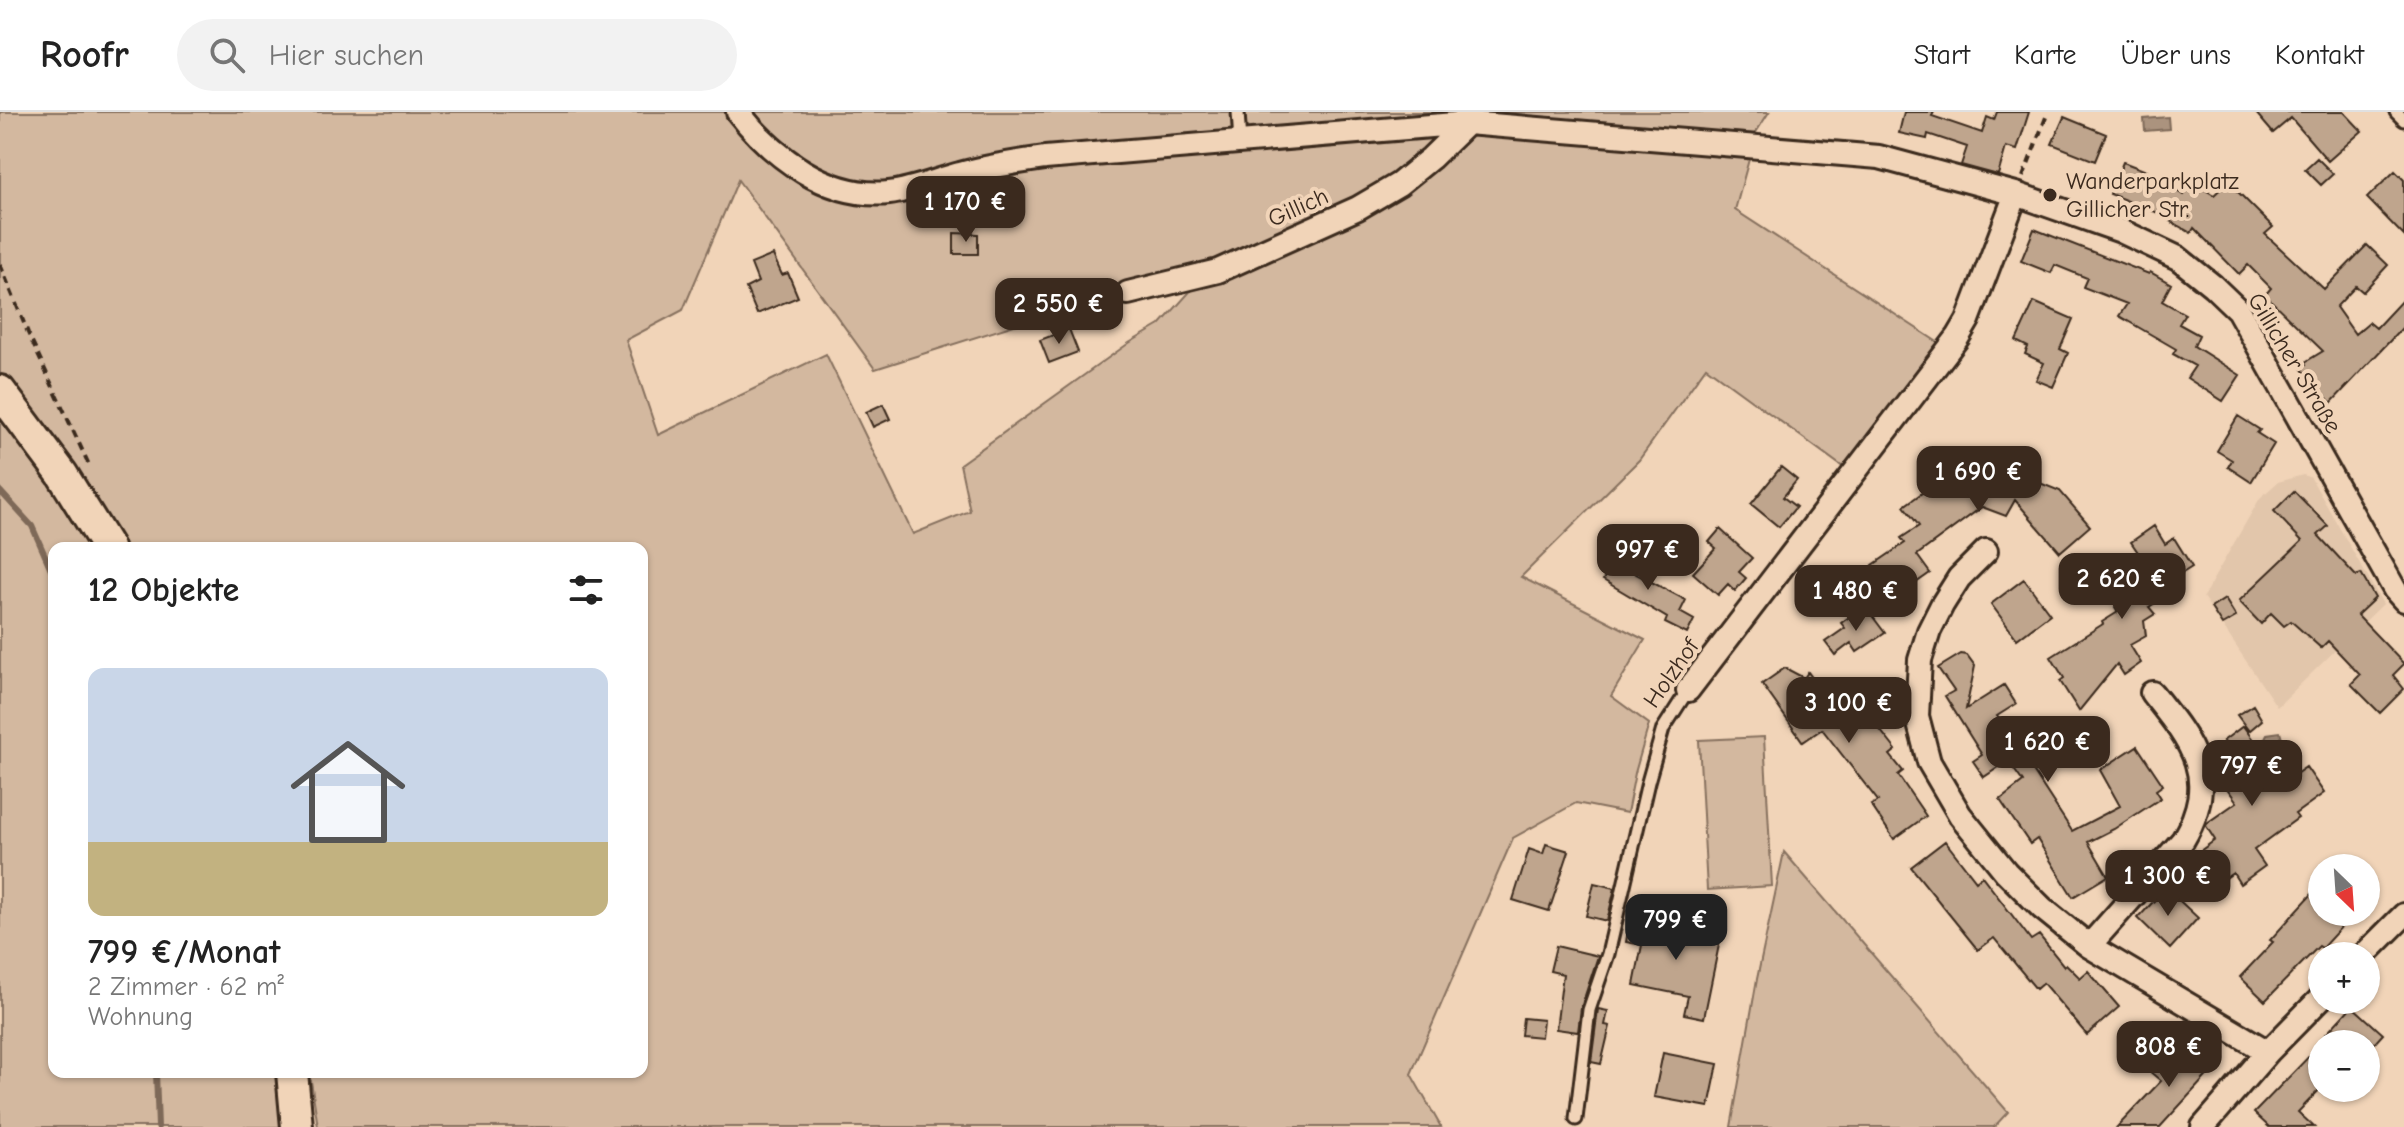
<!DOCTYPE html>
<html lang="de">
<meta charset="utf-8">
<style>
:root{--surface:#fff;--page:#f2f2f2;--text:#222;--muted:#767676;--line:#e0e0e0;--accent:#3b2a1e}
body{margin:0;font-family:"Comic Neue",sans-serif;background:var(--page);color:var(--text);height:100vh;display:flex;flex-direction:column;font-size:30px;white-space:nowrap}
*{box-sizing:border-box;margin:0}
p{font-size:26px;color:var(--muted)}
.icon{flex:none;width:44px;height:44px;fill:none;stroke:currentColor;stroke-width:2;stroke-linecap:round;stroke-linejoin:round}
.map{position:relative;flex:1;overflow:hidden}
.details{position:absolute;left:48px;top:430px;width:600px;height:536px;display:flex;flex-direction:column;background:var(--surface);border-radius:16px;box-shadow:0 2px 6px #0004}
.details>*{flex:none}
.needle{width:52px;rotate:155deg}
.controls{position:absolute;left:2308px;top:742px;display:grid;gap:16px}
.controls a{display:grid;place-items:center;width:72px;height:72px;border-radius:50%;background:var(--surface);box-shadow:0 2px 6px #0004;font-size:40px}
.price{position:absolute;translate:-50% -68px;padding:0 18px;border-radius:16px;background:var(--accent);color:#fff;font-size:26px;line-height:52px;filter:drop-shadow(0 2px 4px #0008)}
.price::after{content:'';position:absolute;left:50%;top:48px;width:24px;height:18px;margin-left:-12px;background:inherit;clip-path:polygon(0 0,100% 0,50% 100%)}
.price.active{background:#222;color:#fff}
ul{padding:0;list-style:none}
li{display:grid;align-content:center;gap:16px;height:424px;padding:0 40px}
li span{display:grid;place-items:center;height:248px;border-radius:16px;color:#555}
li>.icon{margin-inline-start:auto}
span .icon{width:144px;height:144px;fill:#fffc;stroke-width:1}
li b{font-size:34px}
h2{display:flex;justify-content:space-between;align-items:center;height:96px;padding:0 40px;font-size:34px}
header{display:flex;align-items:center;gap:48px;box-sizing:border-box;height:112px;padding:0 40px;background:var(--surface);border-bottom:2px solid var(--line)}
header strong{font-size:38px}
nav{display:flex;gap:44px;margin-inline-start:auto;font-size:28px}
.search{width:560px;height:72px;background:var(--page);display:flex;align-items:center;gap:20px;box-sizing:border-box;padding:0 28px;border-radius:44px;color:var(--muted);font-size:30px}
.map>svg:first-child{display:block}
.built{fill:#e2c6ab}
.green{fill:#d3b89f;stroke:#87715e;stroke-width:2;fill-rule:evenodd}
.water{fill:#ab937e;stroke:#7e6958;stroke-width:2}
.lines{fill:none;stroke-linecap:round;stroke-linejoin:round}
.stream{stroke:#7e6958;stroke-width:6}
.building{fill:#bfa58d;stroke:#3b2a1e;stroke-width:2}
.service-casing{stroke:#3b2a1e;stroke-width:17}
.minor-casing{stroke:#3b2a1e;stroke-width:28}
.secondary-casing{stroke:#3b2a1e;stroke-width:36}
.path{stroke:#3b2a1e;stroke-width:4;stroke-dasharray:8 6;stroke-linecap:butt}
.service{stroke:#f1d4b8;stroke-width:11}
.minor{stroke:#f1d4b8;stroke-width:22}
.secondary{stroke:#f1d4b8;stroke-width:30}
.poi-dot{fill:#3b2a1e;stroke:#f1d4b8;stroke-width:3}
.labels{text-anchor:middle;stroke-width:8;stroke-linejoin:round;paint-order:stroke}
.poi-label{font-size:24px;fill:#3b2a1e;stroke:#f1d4b8;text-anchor:start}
.street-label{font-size:24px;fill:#3b2a1e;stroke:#f1d4b8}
</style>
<header>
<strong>Roofr</strong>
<div class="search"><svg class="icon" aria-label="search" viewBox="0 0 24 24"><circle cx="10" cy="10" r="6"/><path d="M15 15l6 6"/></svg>Hier suchen</div>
<nav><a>Start</a><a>Karte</a><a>Über uns</a><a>Kontakt</a></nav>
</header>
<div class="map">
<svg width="2404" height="1015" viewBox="0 0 2404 1015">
<rect width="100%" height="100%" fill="#f1d4b8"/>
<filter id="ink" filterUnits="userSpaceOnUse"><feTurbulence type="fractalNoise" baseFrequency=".0125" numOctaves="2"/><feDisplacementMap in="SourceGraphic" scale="16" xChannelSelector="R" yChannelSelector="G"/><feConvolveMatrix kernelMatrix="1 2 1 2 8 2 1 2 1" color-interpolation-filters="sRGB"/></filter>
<g filter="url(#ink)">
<path class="built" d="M2303 363 2311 366 2383 492 2277 595 2203 485 2260 386 2278 370Z"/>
<path class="green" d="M0 0H1769L1755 22 1474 3 1444 22 1751 40 1735 98 1942 233 1847 358 1706 255 1639 348 1521 465 1645 528 1611 584 1649 612 1635 661 1627 701 1576 691 1513 726 1411 962 1441 1015H318L311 969 278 982 283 1015H0ZM738 68 875 257 1135 175 1205 163 1160 213 1129 231 960 352 970 399 913 422 826 242 658 323 626 228 683 198ZM54 436H642V960H54Z
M1764 625 1772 774 1707 778 1699 628Z
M1784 740 2008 1000 1994 1015H1731L1757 867Z"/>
<path class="water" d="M2168 5 2169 17 2145 19 2144 7Z
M2280 620 2282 627 2277 633 2285 637 2289 643 2283 649 2269 642 2262 632 2267 622Z"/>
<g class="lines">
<path class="stream" d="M0 379 32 414 54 464
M156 960 158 1015"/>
</g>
<path class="building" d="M1904 0H1934L1932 4 1982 21 1987 5 1994 8 1997 0H2029L2017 38 2006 35 1998 63 1961 53 1967 35 1928 22 1927 27 1899 21Z
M2255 0H2344L2362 19 2328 49 2291 6 2273 21Z
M2064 5 2106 22 2095 49 2052 32Z
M2317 46 2333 62 2321 73 2305 57Z
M2123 50 2157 63 2155 68 2184 83 2192 70 2214 83 2228 70 2273 115 2265 122 2324 177 2367 133 2388 153 2363 180 2356 174 2336 195 2355 222 2369 210 2376 216 2404 186V214L2331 291 2321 279 2317 282 2301 255 2306 252 2305 250 2323 239 2265 183 2271 176 2248 153 2239 162 2194 116 2191 121 2170 109 2171 106 2110 82Z
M2395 59 2404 68V124L2367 86Z
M2034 117 2149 162 2150 160 2171 172 2162 189 2185 202 2179 212 2199 223 2194 234 2240 263 2223 289 2187 266 2195 254 2173 242 2176 237 2119 204 2127 192 2083 175 2087 166 2055 153 2051 161 2021 149Z
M954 121 978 122V142H954Z
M773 143 782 163 788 161 798 185 757 202 746 176 758 170 751 152Z
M2034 190 2073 207 2060 237 2068 241 2053 275 2036 268 2044 251 2025 242 2028 235 2016 229Z
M1069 217 1078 240 1049 251 1040 228Z
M883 292 890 307 873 315 866 300Z
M2238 304 2260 318 2257 321 2274 332 2251 370 2228 355 2232 348 2217 339Z
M2017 336 2036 344 2025 365 2060 379 2090 414 2060 440 2015 388 2006 404 1982 395 1917 443 1930 461 1896 485 1873 453 1905 431 1901 426 1919 414 1904 394 1940 368 1943 371 1953 363 1967 382 1986 344 2009 354Z
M1781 355 1797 368 1783 385 1796 395 1779 415 1751 392Z
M2294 379 2328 414 2318 423 2356 464 2361 462 2375 486 2357 503 2404 552 2393 563 2404 577 2380 601 2351 572 2360 563 2328 529 2321 536 2291 509 2284 514 2271 501 2261 512 2239 489 2302 429 2274 399Z
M2154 414 2165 432 2174 426 2192 455 2170 469 2176 478 2149 495 2155 502 2144 509 2146 524 2130 533 2141 551 2124 563 2117 552 2079 599 2060 569 2064 566 2051 545 2103 512 2102 510 2118 500 2115 495 2146 452 2131 430Z
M1720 417 1752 446 1739 460 1746 466 1735 479 1728 472 1718 483 1693 461 1716 436 1709 430Z
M1620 440 1642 453 1636 462 1686 488 1680 500 1694 508 1687 522 1665 511 1667 506 1603 468Z
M2024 467 2050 502 2017 527 1991 492Z
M2225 487 2236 505 2222 513 2211 496Z
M1867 497 1885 521 1857 540 1851 531 1835 543 1825 530 1845 516 1841 511 1856 500 1858 503Z
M1961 542 1967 543 1975 554 1966 597 2004 573 2016 592 1997 604 2072 719 2120 694 2100 658 2137 634 2163 673 2156 678 2161 686 2114 717 2088 730 2108 764 2073 785 2037 727 2030 732 2000 688 2023 670 2008 649 1984 665 1973 649 1982 643 1945 584 1954 579 1938 556Z
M1785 556 1804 566 1808 560 1840 605 1862 588 1873 603 1870 605 1896 638 1890 643 1903 659 1898 663 1926 704 1894 727 1871 693 1878 689 1822 617 1803 630 1762 572Z
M2253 593 2262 608 2249 619 2237 603Z
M2243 614 2284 670 2306 655 2324 681 2295 702 2298 706 2254 738 2265 754 2240 772 2233 761 2217 772 2196 742 2215 728 2206 714 2207 711 2237 690 2212 656 2231 636 2223 629Z
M1945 729 1976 769 1982 764 2031 828 2039 823 2064 854 2066 852 2080 866 2088 859 2119 895 2087 923 2043 871 2036 877 1994 826 1978 838 1911 755Z
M1546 732 1569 739 1549 799 1513 788 1529 737 1543 742Z
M1594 771 1615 776 1607 809 1586 804Z
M2322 771V800H2355L2322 836 2319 834 2265 889 2240 865 2273 830 2270 828Z
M2166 776 2198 806 2170 837 2138 806Z
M1630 808 1721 823 1704 906 1684 902 1688 884 1634 873 1642 833 1626 830Z
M1556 834 1598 844 1581 896 1578 920 1556 917 1563 862 1550 859Z
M2352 894 2383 922 2374 932H2322V975L2298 1000 2314 1015H2269L2254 1001 2321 932H2317Z
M1598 897 1608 899 1605 913 1610 914 1601 952 1591 950Z
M1523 906 1543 908 1541 925 1521 923Z
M2192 936 2214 956 2160 1015H2117L2161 969 2149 959 2166 940 2178 951Z
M1663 941 1718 952 1709 995 1654 985Z"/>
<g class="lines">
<g class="service-casing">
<path id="service" d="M1238 0 1240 30
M2396 0 2404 8
M1576 1007 1589 898 1608 842 1648 670 1663 617 1688 578"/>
</g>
<g class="minor-casing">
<path id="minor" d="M738 0C773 45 828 87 889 81 914 78 937 68 960 62 988 54 1017 50 1045 46L1467 11 1879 45 2016 82 2121 119 2178 146 2213 174 2238 198 2395 478 2404 488
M1128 181 1218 159 1358 96 1399 72 1431 46 1467 11
M1986 439 1959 466 1942 493 1929 519 1920 548 1917 604 1929 650 1960 703 2006 760 2042 796 2089 834 2268 940
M1688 578 1958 225 1968 208 2016 82
M2089 834 2183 728C2220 665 2192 631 2152 581
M2363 844 2404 803
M2203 1015 2268 940 2322 885"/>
</g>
<g class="secondary-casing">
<path id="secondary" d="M0 279 62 362 108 436
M292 960 297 1015"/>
</g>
<path class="path" d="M2023 65 2048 0
M0 152 28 221 90 355"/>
<use href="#service" class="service"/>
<use href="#minor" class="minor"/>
<use href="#secondary" class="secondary"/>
</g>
</g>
<circle class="poi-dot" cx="2050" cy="83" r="8"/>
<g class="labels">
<g class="poi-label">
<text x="2066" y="77">Wanderparkplatz<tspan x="2066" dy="28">Gillicher Str.</tspan></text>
</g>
<g class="street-label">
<text transform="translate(1298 95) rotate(-24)" y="8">Gillich</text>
<text transform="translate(2295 251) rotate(59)" y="8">Gillicher Straße</text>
<text transform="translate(1671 561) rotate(-55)" y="8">Holzhof</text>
</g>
</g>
</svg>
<div class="controls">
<a><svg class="needle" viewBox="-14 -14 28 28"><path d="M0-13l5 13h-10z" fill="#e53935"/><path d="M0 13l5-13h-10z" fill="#767676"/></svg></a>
<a>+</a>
<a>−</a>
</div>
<b class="price" style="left:966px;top:132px">1 170 €</b>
<b class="price" style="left:1059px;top:234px">2 550 €</b>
<b class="price" style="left:1979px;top:402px">1 690 €</b>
<b class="price" style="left:1648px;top:480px">997 €</b>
<b class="price" style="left:2122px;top:509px">2 620 €</b>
<b class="price" style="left:1856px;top:521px">1 480 €</b>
<b class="price" style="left:1849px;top:633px">3 100 €</b>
<b class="price" style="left:2048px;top:672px">1 620 €</b>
<b class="price" style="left:2252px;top:696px">797 €</b>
<b class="price" style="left:2168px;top:806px">1 300 €</b>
<b class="price active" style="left:1676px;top:850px">799 €</b>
<b class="price" style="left:2169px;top:977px">808 €</b>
<section class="details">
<h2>12 Objekte<svg class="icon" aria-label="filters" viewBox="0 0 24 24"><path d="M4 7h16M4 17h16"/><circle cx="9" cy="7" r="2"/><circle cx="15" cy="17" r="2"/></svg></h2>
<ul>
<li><span style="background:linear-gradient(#c9d6e8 70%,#c2b280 0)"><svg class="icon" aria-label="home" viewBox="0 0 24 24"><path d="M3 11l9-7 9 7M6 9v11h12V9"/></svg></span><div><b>799 €/Monat</b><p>2 Zimmer · 62 m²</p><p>Wohnung</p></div></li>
</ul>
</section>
</div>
